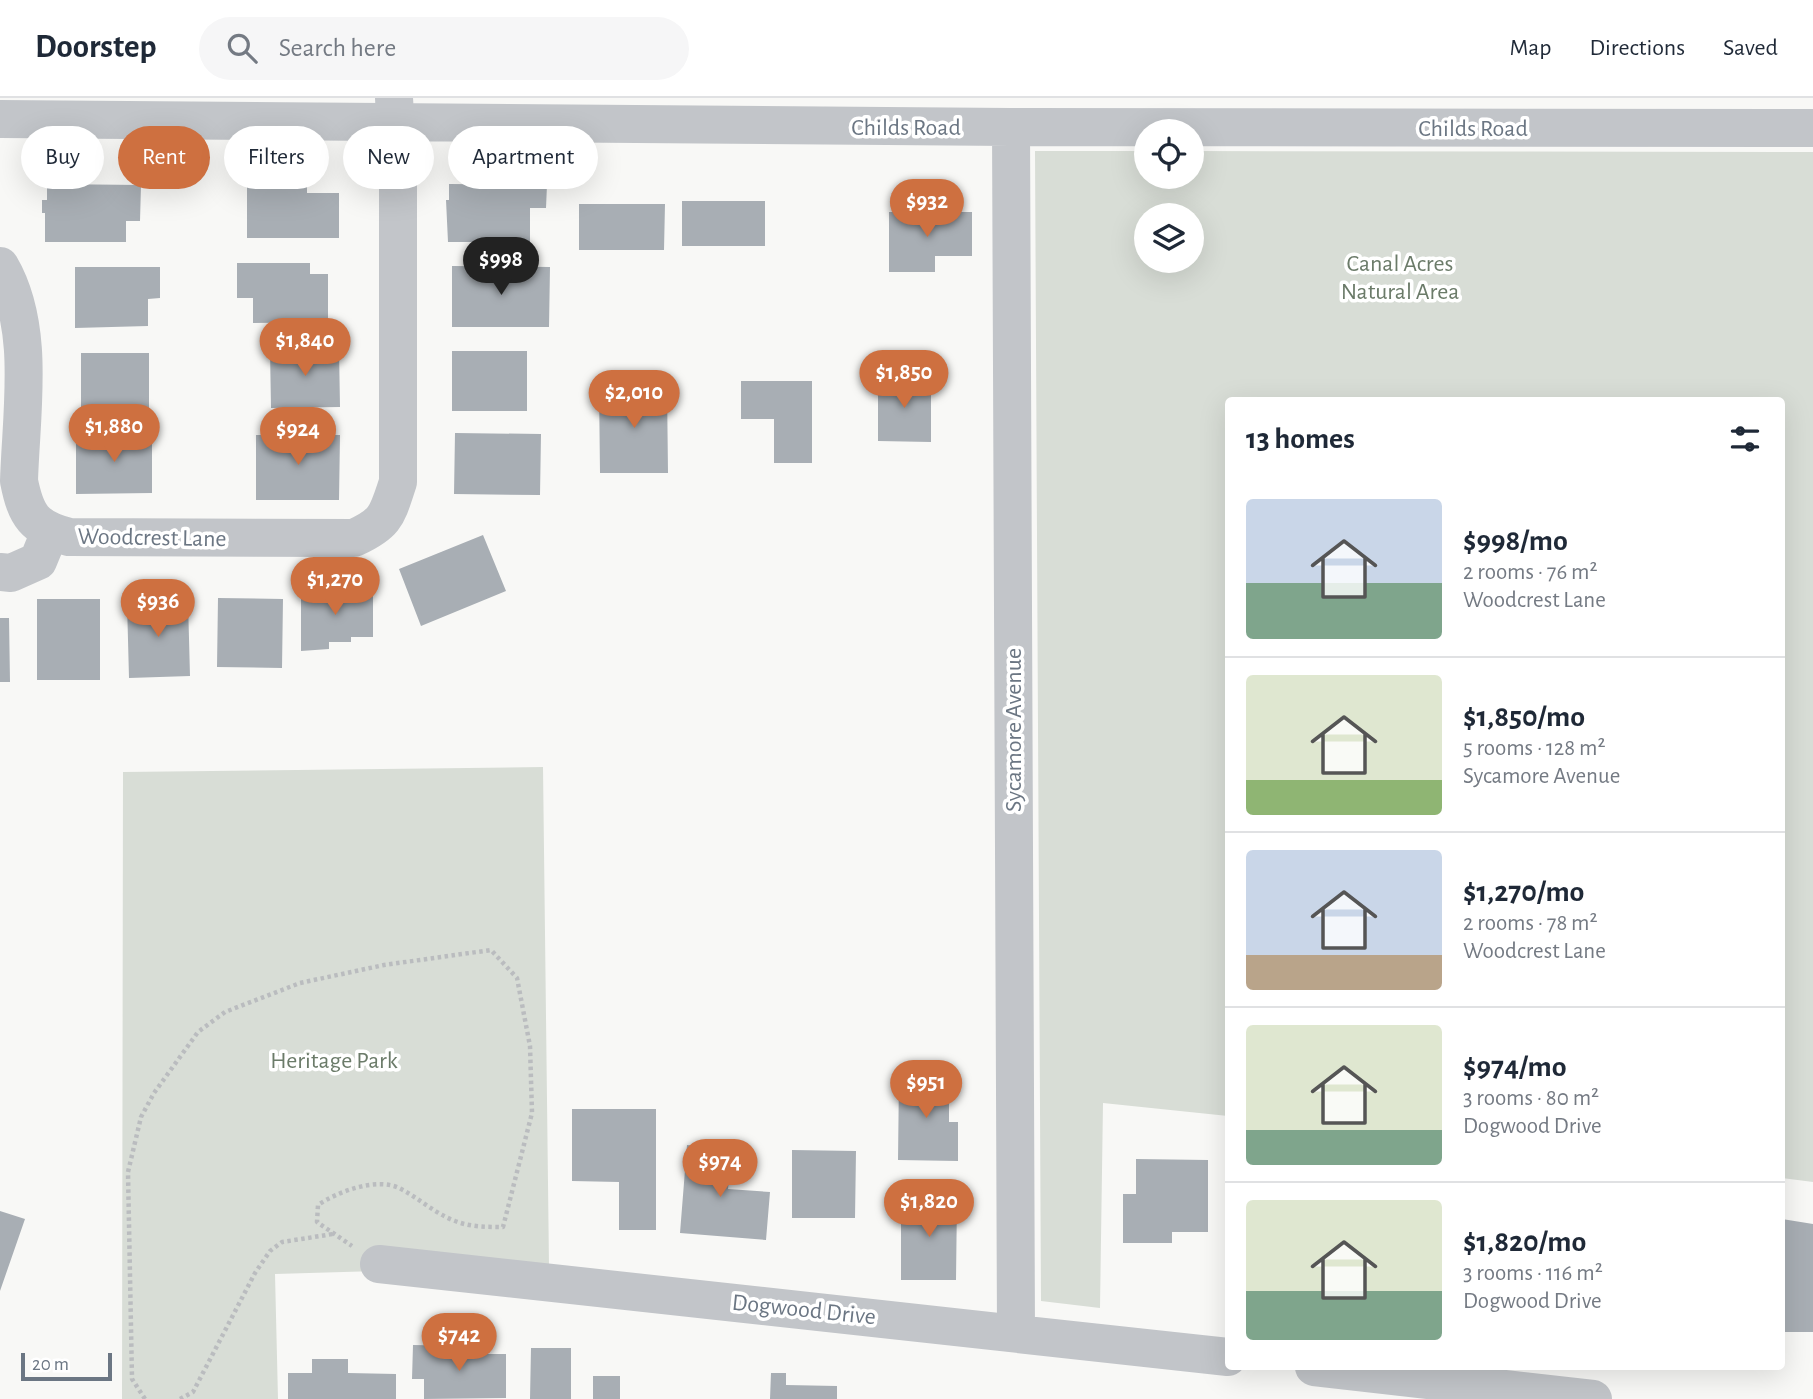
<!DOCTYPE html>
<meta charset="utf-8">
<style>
:root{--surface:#fff;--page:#f6f6f7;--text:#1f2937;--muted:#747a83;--line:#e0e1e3;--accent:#ce7040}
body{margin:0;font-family:"Alegreya Sans",sans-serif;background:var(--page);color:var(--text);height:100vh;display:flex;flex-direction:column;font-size:26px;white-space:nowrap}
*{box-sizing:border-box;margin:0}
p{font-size:23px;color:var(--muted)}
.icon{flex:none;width:38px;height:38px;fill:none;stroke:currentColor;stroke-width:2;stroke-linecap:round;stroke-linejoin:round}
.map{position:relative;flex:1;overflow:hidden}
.sheet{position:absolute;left:1225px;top:299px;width:560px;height:973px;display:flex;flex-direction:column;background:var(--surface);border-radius:7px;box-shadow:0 7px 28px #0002}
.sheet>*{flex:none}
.banner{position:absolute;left:21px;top:28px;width:665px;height:63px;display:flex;gap:14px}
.fabs{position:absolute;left:1134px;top:21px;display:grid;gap:14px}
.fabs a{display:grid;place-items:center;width:70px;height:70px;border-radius:50%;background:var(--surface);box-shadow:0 7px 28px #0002;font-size:35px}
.scale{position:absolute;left:21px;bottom:18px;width:91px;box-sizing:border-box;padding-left:7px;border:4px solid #6b7683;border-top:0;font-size:19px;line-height:24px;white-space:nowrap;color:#6b7683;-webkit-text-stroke:5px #fff;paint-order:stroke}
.price{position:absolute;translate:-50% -60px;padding:0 16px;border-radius:24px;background:var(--accent);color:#fff;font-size:23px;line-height:46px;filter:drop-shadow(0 2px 4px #0008)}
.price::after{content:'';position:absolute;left:50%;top:42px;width:21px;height:16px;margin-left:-10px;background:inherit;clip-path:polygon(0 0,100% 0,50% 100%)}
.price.selected{background:#222;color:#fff}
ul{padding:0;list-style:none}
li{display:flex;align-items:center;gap:21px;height:175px;padding:0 21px}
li+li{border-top:2px solid var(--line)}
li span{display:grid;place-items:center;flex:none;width:196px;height:140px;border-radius:7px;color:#555}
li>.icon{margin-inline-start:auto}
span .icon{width:84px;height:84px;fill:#fffc;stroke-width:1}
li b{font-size:30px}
h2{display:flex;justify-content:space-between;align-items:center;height:84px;padding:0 21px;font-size:30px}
.tag{padding:0 24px;border-radius:32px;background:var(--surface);box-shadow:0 7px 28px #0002;font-size:24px;line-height:63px}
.tag.selected{background:var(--accent);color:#fff}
header{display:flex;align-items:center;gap:42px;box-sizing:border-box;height:98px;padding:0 35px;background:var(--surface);border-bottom:2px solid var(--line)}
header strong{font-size:33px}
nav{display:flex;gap:38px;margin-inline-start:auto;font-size:24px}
.search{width:490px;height:63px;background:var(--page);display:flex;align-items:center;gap:18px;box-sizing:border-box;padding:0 24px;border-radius:38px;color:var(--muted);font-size:26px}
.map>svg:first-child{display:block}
.green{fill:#d8ddd6;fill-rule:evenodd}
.building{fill:#a8aeb4}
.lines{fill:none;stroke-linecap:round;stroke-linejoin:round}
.path{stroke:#babcbf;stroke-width:4.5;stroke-dasharray:3.5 3.5;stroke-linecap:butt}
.minor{stroke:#c2c5c9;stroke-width:38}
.labels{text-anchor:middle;stroke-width:7;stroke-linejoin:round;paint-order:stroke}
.street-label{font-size:24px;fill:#6b7683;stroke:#fff}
.park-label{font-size:24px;fill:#6b7b69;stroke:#fff}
</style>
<header>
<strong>Doorstep</strong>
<div class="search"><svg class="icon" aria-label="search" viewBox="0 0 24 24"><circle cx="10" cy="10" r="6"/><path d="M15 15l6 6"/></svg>Search here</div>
<nav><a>Map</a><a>Directions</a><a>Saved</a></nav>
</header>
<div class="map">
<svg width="1813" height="1301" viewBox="0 0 1813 1301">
<rect width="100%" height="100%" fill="#f8f8f6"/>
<path class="green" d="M1035 53H1146V79H1192V53L1813 54V1084L1782 1080V303H1228V1018L1103 1005 1100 1210 1041 1203ZM1146 117H1192V163H1146Z
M543 669 549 1168 275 1176 278 1301H122L123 674Z"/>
<path class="building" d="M247 85 307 86V95H339V140H247Z
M47 86 141 87 140 123H126V144H45V115H42V102H47Z
M449 86 547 87 546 110H530V144H448L446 102H449Z
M682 103H765V148H682Z
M579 106H665L664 152H579Z
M889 114H972V158H935V174H889Z
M237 165H310V176H328V224L253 225V200H237Z
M452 168 550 169 549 229H452Z
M75 169H160V200L148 201V228L75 230Z
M339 251 340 309 271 310 270 252Z
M452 253H527V313H452Z
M81 255H149V313H81Z
M878 279 931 280V344L878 343Z
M741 283H812V365H774V321H741Z
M599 289H667L668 375H600Z
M455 335 541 336 540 397 454 396Z
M76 336H152V395L76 396Z
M256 337H340L339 402H256Z
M483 437 506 493 421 528 399 471Z
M353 490H373V539H351V544H329V551L301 553V492H337V496H353Z
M218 500 283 501 282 570 217 569Z
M37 501H100V582H37Z
M188 503 190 578 129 580 127 504Z
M0 520H9L10 584H0Z
M899 978H949V1024H958V1063L898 1062Z
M572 1011H656V1132H619V1084L572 1083Z
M687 1047 732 1051 728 1091 770 1094 766 1142 680 1135Z
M792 1052 856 1053 855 1120H792Z
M1136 1061 1208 1062V1134H1172V1145H1123V1096H1136Z
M901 1100 957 1101 956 1182H901Z
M0 1113 25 1121 0 1193Z
M1782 1121 1813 1126V1234H1782Z
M413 1247 463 1248 485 1256H506V1300L424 1301V1281H412Z
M531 1250H571V1301H530Z
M312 1261H348V1275L396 1276V1301H288V1275H312Z
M771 1275H786V1287L837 1288V1301H770Z
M593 1278H620V1301H593Z"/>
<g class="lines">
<path class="path" d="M145 1301 132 1281 128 1074 141 1019 154 995 198 934 225 914 300 885 384 867 491 852 517 880 530 948 532 1015 503 1129C486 1129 470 1129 455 1123 434 1115 419 1100 399 1090 376 1079 337 1094 318 1107L317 1124 352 1148
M180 1301 193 1294 255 1175 270 1153 282 1144 333 1136"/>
<path class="minor" d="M0 21 1011 29 1813 30
M1011 29 1016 1234
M0 168C36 229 21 314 19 383 26 418 34 430 69 439L354 440C387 425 387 417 398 384V68L394 0
M0 474 11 475 38 463 50 434
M379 1166 1228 1259
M1314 1269 1593 1301"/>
</g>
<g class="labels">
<g class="street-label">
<text x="906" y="37">Childs Road</text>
<text x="1473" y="38">Childs Road</text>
<text transform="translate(152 439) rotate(1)" y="8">Woodcrest Lane</text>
<text transform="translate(1013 632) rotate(-90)" y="8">Sycamore Avenue</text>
<text transform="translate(804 1211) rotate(6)" y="8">Dogwood Drive</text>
</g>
<g class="park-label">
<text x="1400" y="173">Canal Acres<tspan x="1400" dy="28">Natural Area</tspan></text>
<text x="334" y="970">Heritage Park</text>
</g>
</g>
</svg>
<div class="fabs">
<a><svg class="icon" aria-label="locate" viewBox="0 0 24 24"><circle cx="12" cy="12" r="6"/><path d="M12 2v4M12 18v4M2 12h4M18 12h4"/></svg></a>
<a><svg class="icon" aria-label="layers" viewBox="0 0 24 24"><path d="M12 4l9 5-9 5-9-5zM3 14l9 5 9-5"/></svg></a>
</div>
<div class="scale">20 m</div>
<b class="price" style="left:927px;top:141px">$932</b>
<b class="price selected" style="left:501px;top:199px">$998</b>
<b class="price" style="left:305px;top:280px">$1,840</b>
<b class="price" style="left:904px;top:312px">$1,850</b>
<b class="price" style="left:634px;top:332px">$2,010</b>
<b class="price" style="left:114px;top:366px">$1,880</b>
<b class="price" style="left:298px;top:369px">$924</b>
<b class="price" style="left:335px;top:519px">$1,270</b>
<b class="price" style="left:158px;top:541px">$936</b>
<b class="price" style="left:926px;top:1022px">$951</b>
<b class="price" style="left:720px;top:1101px">$974</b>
<b class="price" style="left:929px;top:1141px">$1,820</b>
<b class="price" style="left:459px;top:1275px">$742</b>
<div class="banner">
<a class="tag">Buy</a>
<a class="tag selected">Rent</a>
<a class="tag">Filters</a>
<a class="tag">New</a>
<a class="tag">Apartment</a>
</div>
<section class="sheet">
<h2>13 homes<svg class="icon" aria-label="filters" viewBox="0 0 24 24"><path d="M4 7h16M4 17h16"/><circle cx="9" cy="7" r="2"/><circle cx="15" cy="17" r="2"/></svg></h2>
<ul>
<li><span style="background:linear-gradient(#c9d6e8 60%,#7fa58c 0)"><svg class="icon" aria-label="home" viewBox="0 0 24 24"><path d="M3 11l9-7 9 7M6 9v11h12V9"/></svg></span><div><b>$998/mo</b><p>2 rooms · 76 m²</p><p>Woodcrest Lane</p></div></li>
<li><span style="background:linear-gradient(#dfe7d0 75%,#8fb573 0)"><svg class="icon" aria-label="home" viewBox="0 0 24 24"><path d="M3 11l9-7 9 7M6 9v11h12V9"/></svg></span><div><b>$1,850/mo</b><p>5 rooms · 128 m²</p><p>Sycamore Avenue</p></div></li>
<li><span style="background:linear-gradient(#c9d6e8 75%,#b9a48a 0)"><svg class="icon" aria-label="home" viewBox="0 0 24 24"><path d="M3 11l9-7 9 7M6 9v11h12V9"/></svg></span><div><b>$1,270/mo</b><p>2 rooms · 78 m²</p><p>Woodcrest Lane</p></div></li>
<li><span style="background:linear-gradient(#dfe7d0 75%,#7fa58c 0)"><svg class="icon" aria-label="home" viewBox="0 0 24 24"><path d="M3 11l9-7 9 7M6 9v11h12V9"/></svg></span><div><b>$974/mo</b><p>3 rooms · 80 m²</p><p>Dogwood Drive</p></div></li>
<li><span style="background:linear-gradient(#dfe7d0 65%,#7fa58c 0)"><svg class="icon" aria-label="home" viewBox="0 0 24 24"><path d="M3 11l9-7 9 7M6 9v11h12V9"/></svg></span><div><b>$1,820/mo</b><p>3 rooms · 116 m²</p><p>Dogwood Drive</p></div></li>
</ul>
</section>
</div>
